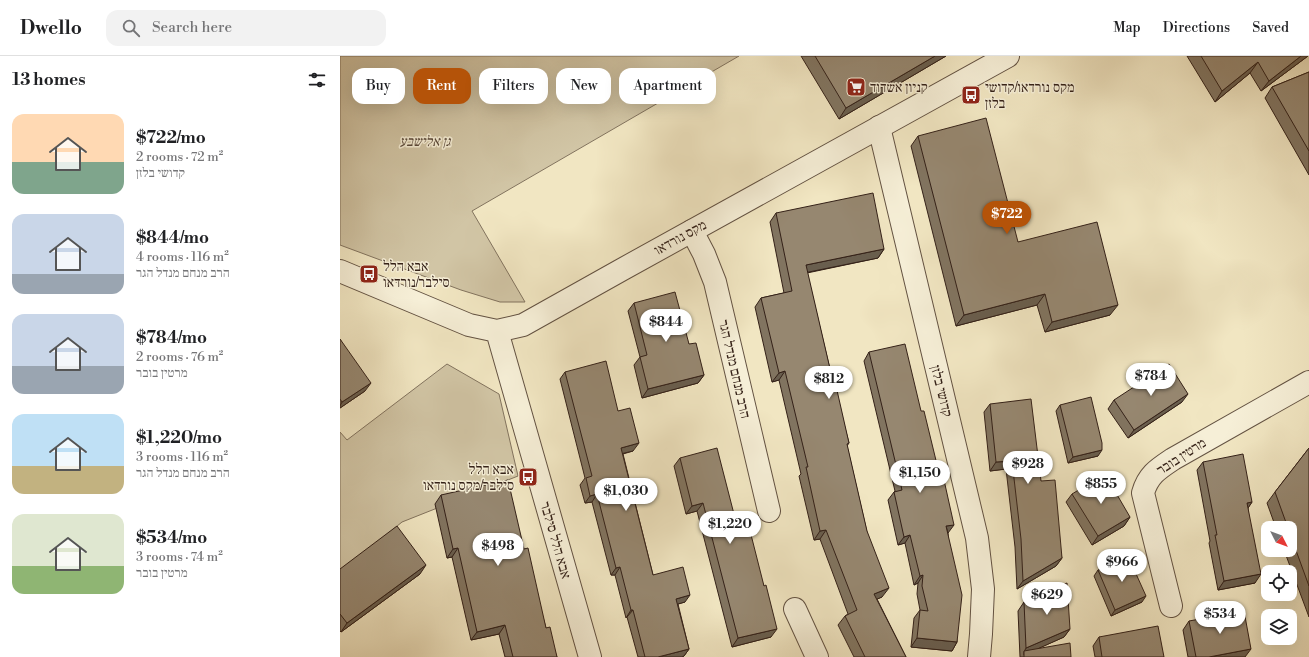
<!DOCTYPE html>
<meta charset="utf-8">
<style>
:root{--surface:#fff;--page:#f2f2f2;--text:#202124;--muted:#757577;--line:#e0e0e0;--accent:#b45309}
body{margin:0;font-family:"Libre Bodoni","Frank Ruhl Libre",serif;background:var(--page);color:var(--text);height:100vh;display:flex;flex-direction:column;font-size:15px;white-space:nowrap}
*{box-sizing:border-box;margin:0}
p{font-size:13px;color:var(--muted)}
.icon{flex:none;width:22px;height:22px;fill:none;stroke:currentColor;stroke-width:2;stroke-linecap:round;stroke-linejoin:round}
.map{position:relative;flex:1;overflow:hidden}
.drawer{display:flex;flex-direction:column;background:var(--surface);width:340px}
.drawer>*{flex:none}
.banner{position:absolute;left:12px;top:12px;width:380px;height:36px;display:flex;gap:8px}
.needle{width:26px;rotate:132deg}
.fabs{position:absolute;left:921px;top:465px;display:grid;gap:8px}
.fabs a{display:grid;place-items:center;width:36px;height:36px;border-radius:8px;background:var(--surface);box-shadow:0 4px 16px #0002;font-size:20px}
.price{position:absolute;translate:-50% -34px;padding:0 9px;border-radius:14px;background:#fff;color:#222;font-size:13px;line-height:26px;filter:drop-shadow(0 1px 2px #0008)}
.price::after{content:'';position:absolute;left:50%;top:24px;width:12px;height:9px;margin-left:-6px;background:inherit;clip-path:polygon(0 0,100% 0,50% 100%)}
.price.current{background:var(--accent);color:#fff}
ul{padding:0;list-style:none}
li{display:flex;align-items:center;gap:12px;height:100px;padding:0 12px}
li span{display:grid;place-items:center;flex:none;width:112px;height:80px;border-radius:12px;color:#555}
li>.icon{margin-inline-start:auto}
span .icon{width:48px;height:48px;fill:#fffc;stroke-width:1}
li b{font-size:17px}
h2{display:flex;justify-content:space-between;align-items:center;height:48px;padding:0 12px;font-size:17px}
.chip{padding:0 14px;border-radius:12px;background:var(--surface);box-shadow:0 4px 16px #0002;font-size:14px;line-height:36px}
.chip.current{background:var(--accent);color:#fff}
header{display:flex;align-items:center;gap:24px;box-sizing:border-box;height:56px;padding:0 20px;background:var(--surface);border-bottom:1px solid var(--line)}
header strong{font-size:19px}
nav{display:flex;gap:22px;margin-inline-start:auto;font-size:14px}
.search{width:280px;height:36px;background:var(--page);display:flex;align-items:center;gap:10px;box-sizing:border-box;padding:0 14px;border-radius:12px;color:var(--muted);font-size:15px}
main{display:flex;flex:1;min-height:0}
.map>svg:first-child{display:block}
.green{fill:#d1c5a5;stroke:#82735e}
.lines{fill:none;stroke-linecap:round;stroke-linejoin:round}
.minor-casing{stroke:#635242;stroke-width:24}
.tertiary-casing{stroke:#635242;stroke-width:24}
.minor{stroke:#f6efd7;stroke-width:22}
.tertiary{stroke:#f6efd7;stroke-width:22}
.wall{fill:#817460;stroke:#342118}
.shaded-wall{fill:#695e4e;stroke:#342118}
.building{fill:#968770;stroke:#342118}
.labels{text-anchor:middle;stroke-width:3;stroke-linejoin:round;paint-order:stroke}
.poi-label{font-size:14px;fill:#342118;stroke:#f6efd7;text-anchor:start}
.park-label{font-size:14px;font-style:italic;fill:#5b4a3b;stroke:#f6efd7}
.street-label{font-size:14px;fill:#342118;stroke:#f6efd7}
</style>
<header>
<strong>Dwello</strong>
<div class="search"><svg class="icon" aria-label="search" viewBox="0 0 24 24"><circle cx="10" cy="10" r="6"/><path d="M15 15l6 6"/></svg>Search here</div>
<nav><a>Map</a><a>Directions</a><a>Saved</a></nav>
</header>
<main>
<section class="drawer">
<h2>13 homes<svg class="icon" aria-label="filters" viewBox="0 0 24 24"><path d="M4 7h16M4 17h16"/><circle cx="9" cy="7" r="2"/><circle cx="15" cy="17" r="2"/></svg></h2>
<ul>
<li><span style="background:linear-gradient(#ffd9b3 60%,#7fa58c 0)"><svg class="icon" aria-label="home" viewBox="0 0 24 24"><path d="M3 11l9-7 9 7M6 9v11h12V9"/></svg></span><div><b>$722/mo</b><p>2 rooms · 72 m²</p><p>קדושי בלזן</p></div></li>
<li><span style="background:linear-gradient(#c9d6e8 75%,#9aa5b1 0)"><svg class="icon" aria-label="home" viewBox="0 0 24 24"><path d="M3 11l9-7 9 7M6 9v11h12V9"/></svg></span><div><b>$844/mo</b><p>4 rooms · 116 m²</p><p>הרב מנחם מנדל הגר</p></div></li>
<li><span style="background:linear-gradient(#c9d6e8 65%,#9aa5b1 0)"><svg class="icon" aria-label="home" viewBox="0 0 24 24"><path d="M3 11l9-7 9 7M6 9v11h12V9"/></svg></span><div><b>$784/mo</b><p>2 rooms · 76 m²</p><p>מרטין בובר</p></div></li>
<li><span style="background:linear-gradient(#bfe0f5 65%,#c2b280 0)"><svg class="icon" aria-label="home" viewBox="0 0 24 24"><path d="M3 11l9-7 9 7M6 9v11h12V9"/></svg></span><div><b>$1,220/mo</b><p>3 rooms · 116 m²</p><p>הרב מנחם מנדל הגר</p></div></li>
<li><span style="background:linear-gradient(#dfe7d0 65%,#8fb573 0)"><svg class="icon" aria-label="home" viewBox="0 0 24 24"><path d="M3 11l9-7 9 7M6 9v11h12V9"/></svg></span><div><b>$534/mo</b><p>3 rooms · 74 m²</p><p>מרטין בובר</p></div></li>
</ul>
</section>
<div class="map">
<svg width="969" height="601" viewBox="0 0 969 601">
<rect width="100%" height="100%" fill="#f1e6c2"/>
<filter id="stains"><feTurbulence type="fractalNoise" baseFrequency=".005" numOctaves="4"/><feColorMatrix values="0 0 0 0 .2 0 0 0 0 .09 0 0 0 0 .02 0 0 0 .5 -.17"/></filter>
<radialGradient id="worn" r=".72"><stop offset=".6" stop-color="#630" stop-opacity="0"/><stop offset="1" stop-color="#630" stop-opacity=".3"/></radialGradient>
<path class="green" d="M0 0H399L132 155 185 246H160L121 234 0 189Z
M107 308 159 338 178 420 62 466 0 517V376L7 384Z"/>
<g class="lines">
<g class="minor-casing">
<path id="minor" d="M539 71 637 482 643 533 641 578 639 601
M352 175 364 198 375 226 429 455
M831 550 803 437C808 419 818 413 833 403L969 326
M455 553 477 601"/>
</g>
<g class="tertiary-casing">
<path id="tertiary" d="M0 215 129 269 157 275 183 269 283 213 668 0
M157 275 250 601"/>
</g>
<use href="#minor" class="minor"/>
<use href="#tertiary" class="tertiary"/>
</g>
<path class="wall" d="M461 0H606L499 63Z
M847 0H968L921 35 910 17 875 46Z
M969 16V119L925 42 932 31Z
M578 80 678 186 770 259 705 276 697 249 616 270 571 90Z
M436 157 544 193 538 202 467 217 494 330 509 387 507 390 542 541 537 543 566 601H514L498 569 505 560 508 558 480 483 474 484 459 420 461 418 439 324 432 326 415 251 421 242 444 237 430 166Z
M294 247 349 288 364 319 358 327 302 342 294 309 300 301 288 255Z
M0 283 25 335 0 352Z
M529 296 608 477 617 586 612 595 571 591 574 562 580 554 577 538 578 527 574 529 565 487 558 489 548 444 554 436 555 435 524 305Z
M225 316 278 355 293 395 283 398 313 519 345 546 338 548 349 593 344 600 342 601H298L287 561 286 562 275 519H271L252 446 245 447 240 429 245 422 220 323Z
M774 344 842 346 788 382 768 353Z
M650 348 701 425 722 502 716 510 677 533 675 491 666 413 650 415 644 356Z
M720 349 758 400 728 407 716 355Z
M969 392V561L944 494H950V472H936L927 447 935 436Z
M340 402 395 462 424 530 431 581 392 591 357 455 346 458 334 410Z
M863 406 912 446 908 452 915 527 878 534 869 487 870 485 857 414Z
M732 438 790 461 784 470 752 489 726 446Z
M101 439 184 493 206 572 217 601H165L159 578 131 584 112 501 107 502 95 448Z
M0 513 80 518 1 576 0 575Z
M758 514 802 546 771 560 754 520Z
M684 546 730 573 724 581 699 592 731 601H680L678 555Z
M849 565 905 601H848L843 574Z
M759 581 824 601H755L753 590Z"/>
<path class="shaded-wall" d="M595 0H606L499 63 506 52Z
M961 0H968L921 35 929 25Z
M918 6 910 17 875 46 882 35Z
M544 193 538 202 459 218 466 209Z
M705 238 697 249 616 270 624 259Z
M778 249 770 259 705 276 712 266Z
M445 315 439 324 432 326 439 317Z
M364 319 358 327 302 342 308 333Z
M31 327 25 335 0 352V350L2 346Z
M848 338 842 346 788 382 794 374Z
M299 387 293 395 276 399 281 392Z
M762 394 758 400 728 407 733 401Z
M672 405 666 413 650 415 656 406Z
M257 438 252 446 245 447 250 440Z
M912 446 906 455 907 447Z
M363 447 357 455 346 458 352 450Z
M790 461 784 470 752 489 758 480Z
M614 469 608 477 606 470Z
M486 474 480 483 474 484 480 475Z
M570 479 565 487 558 489 564 481Z
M118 492 112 501 107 502 113 493Z
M722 502 716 510 677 533 683 525Z
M86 509 80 518 1 576 7 567Z
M280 511 275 519H271L276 512Z
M921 518 915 527 878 534 884 525Z
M583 519 578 527 574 529 580 520Z
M549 532 542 541 528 547 534 538Z
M350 539 345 546 331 550 336 543Z
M806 540 802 546 771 560 775 554Z
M291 554H293L287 561 286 562Z
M165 569 159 578 131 584 137 576Z
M437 573 431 581 392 591 398 582Z
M730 573 724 581 684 599V596L686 592Z
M577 582 617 586 612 595 571 591Z
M349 593 344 600 342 601H318Z
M911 593 905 601H869Z"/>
<path class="building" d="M475 0H595L506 52Z
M861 0H961L929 25 918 6 882 35Z
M969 16V95L932 31Z
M646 62 678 186 757 166 778 249 712 266 705 238 624 259 578 80Z
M533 137 544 193 466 209 494 330H496L509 387 507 388 527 475 549 532 534 538 566 601H525L505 560 517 554 486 474 480 475 466 411H468L445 315 439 317 421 242 452 235 436 157Z
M335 236 349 288 356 287 364 319 308 333 300 301 307 299 294 247Z
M0 283 31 327 2 346 0 343Z
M565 288 581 355H584L601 425 604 424 614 469 606 470 622 539 617 586 577 582 580 554 588 555 582 530 583 519 580 520 570 479 564 481 554 436 562 434 529 296Z
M266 305 278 355 290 352 299 387 281 392 313 519 343 511 350 539 336 543 349 593 318 601H305L293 554H291L280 511 276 512 257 438 250 440 246 422 252 420 225 316Z
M829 308 848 338 794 374 774 344Z
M751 341 762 387V394L733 401 720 349Z
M691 343 701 425 715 424 722 502 683 525 681 483 672 405 656 406 650 348Z
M377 392 395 462 406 459 424 530 426 529 437 573 398 582 363 447 352 450 340 402Z
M969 392V530L950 478V472H948L935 436Z
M903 398 912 446 907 447 921 518 884 525 875 479H877L863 406Z
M765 418 790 461 758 480 732 438Z
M168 424 184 493 188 492 206 572 210 571 217 601H173L165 569 137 576 118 492 113 493 101 439Z
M57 470 86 509 7 567 0 558V513Z
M788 500 806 540 775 554 758 514Z
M727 527 730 573 686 592 684 546Z
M904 555 911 593 869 601H856L849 565Z
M818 570 824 601H762L759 581Z
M730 587 731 601H684V595Z"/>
<defs>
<g id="supermarket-square" transform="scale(1)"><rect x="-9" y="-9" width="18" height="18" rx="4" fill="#8f2418" stroke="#f6efd7"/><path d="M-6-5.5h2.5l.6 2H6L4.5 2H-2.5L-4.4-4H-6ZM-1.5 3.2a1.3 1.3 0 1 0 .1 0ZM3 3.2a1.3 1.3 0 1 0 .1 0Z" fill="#fff"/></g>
<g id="bus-square" transform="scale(1)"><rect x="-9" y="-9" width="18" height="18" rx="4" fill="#8f2418" stroke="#f6efd7"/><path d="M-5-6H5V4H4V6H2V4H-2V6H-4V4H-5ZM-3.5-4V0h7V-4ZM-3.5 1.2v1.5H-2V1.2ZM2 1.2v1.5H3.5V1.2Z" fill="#fff"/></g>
</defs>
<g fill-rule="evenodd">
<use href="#supermarket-square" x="516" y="31"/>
<use href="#bus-square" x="631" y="39"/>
<use href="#bus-square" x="29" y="218"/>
<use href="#bus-square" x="188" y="421"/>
</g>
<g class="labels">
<g class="poi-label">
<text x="530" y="36">קניון אשדוד</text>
<text x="645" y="36">מקס נורדאו/קדושי<tspan x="645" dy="16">בלזן</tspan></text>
<text x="43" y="215">אבא הלל<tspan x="43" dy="16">סילבר/נורדאו</tspan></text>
<text x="174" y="418" text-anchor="end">אבא הלל<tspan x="174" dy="16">סילבר/מקס נורדאו</tspan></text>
</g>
<g class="park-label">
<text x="85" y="90">גן אלישבע</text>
</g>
<g class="street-label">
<text transform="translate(340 181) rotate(-29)" y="5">מקס נורדאו</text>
<text transform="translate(395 313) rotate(77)" y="5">הרב מנחם מנדל הגר</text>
<text transform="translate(602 335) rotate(76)" y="5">קדושי בלזן</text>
<text transform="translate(841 400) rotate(-33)" y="5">מרטין בובר</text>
<text transform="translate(216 484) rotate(74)" y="5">אבא הלל סילבר</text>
</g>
</g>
<rect width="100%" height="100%" filter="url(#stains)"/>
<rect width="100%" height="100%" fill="url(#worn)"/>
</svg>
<div class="fabs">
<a><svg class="needle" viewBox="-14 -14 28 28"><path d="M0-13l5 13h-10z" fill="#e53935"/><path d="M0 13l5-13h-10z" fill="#757577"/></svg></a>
<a><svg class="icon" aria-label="locate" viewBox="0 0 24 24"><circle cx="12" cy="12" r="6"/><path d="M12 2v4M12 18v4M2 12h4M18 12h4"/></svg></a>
<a><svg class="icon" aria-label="layers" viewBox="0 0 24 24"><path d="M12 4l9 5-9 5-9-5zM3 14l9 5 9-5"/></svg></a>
</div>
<b class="price current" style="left:667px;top:179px">$722</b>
<b class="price" style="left:326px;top:287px">$844</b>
<b class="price" style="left:811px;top:341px">$784</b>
<b class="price" style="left:489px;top:344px">$812</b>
<b class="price" style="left:688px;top:429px">$928</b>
<b class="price" style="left:580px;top:438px">$1,150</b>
<b class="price" style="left:761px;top:449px">$855</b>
<b class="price" style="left:286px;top:456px">$1,030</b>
<b class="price" style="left:390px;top:489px">$1,220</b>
<b class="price" style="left:158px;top:511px">$498</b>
<b class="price" style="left:782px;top:527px">$966</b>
<b class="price" style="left:707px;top:560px">$629</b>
<b class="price" style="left:880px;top:579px">$534</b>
<div class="banner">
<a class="chip">Buy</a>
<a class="chip current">Rent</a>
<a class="chip">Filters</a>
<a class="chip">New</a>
<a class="chip">Apartment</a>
</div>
</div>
</main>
